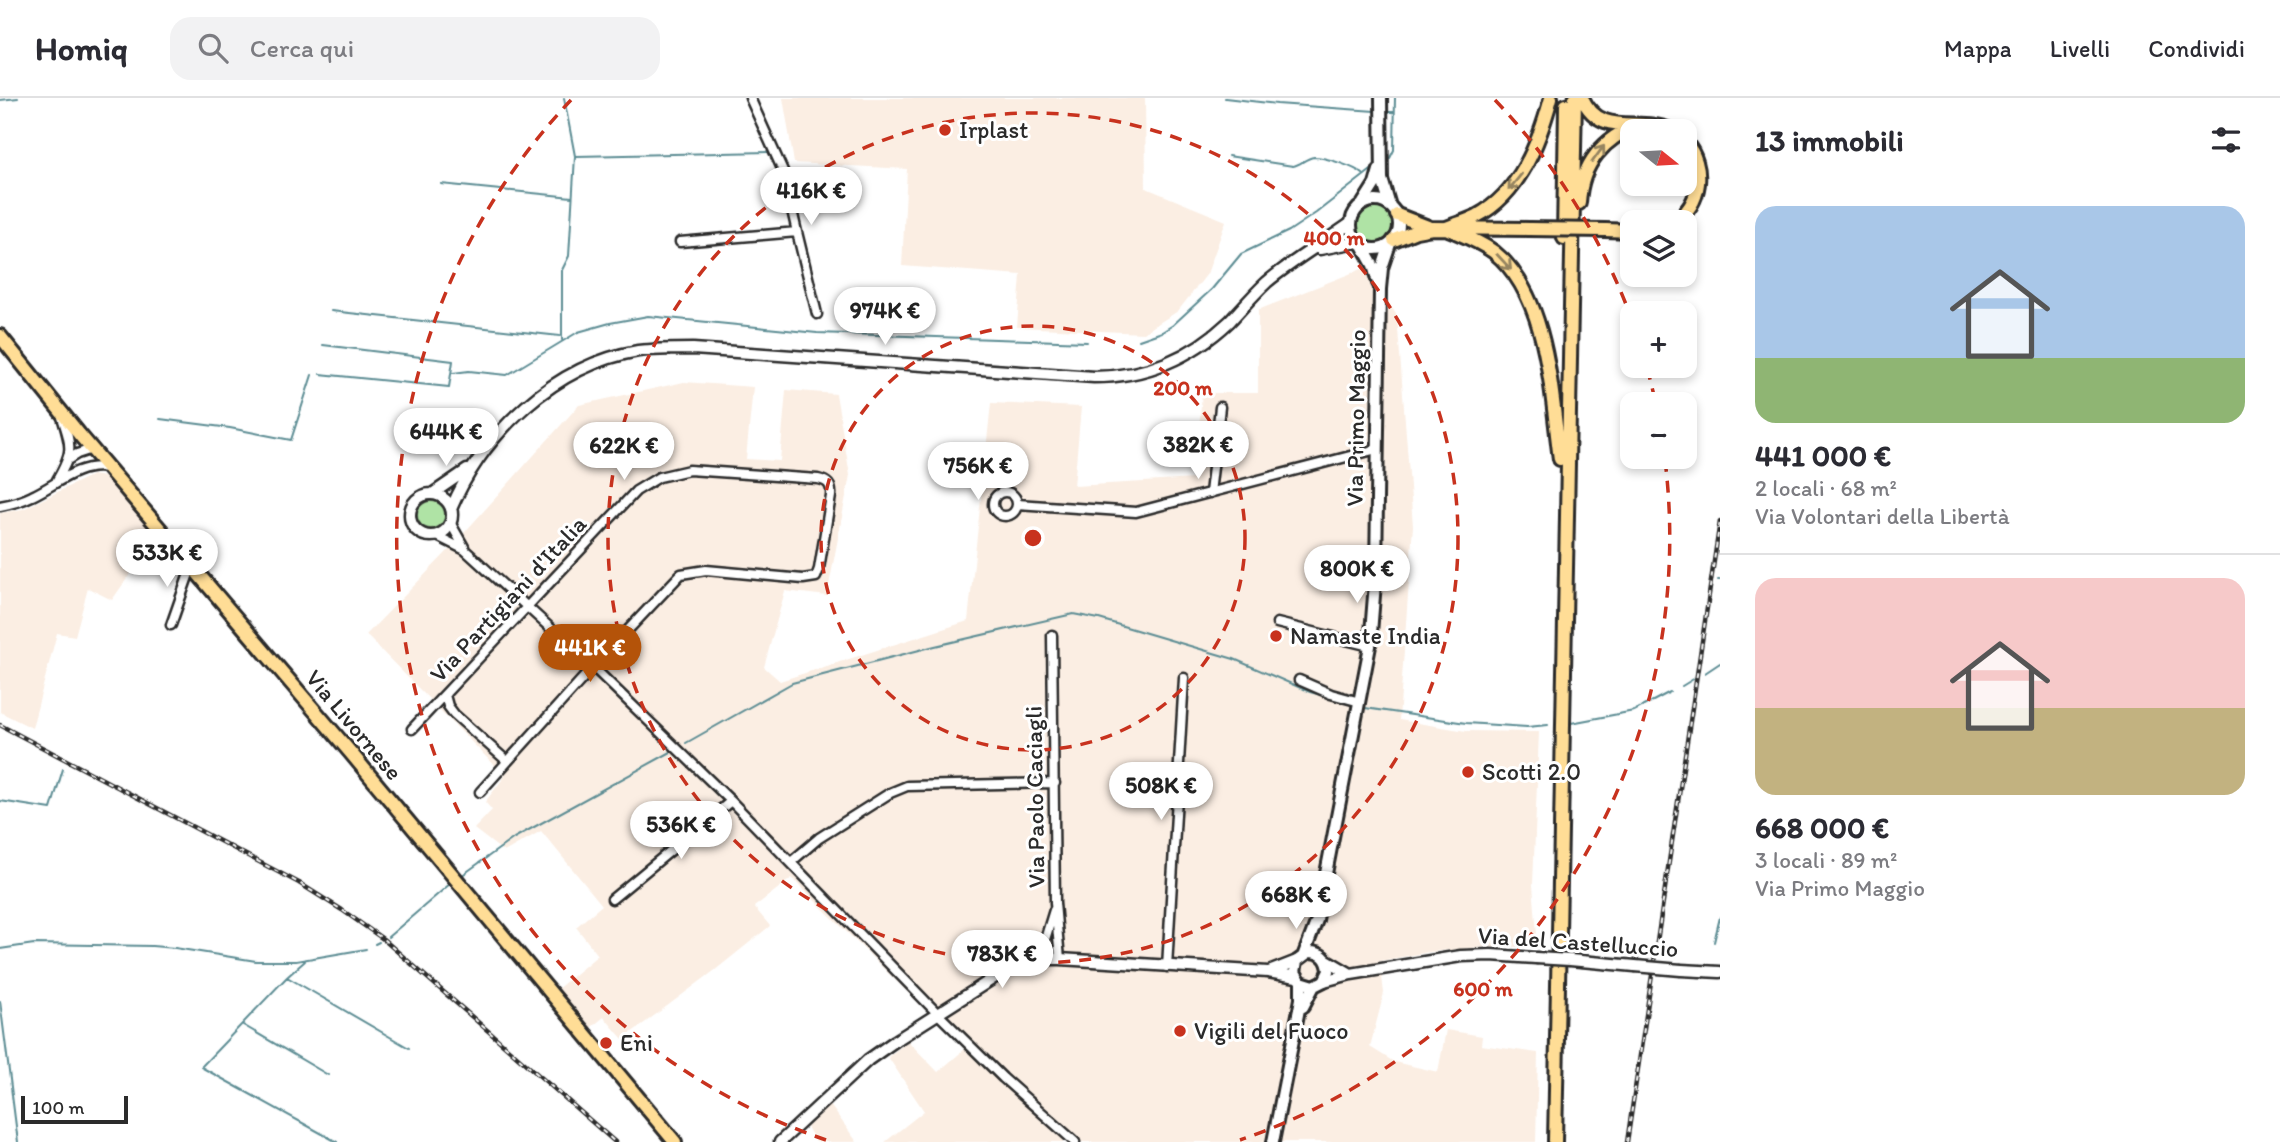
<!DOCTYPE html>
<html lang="it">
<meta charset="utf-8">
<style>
:root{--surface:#fff;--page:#f2f2f3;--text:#2b2b33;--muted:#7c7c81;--line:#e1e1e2;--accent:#b45309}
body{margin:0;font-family:Itim,sans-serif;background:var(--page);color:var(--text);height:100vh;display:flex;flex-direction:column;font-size:26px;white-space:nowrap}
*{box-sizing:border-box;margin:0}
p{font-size:23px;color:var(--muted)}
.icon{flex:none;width:38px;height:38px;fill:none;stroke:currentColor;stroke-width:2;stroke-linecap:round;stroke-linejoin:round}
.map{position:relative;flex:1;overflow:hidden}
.panel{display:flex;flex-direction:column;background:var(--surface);width:560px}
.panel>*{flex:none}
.needle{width:46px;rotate:108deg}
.controls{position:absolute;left:1620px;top:21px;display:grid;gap:14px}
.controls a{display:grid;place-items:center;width:77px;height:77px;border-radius:14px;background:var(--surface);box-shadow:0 4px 10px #0003;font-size:35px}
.scale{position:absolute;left:21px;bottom:18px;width:107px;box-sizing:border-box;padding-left:7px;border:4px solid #2b2b2b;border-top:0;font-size:19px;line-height:24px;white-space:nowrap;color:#2b2b2b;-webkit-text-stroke:5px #fff;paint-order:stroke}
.price{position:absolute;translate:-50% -60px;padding:0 16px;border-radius:24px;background:#fff;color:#222;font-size:23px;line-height:46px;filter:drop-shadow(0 2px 4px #0008)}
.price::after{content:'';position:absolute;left:50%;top:42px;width:21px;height:16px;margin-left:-10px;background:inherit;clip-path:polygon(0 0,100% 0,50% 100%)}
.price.selected{background:var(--accent);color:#fff}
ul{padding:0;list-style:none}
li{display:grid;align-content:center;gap:14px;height:371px;padding:0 35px}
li+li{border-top:2px solid var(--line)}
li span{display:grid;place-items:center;height:217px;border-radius:21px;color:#555}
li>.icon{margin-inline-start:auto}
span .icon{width:126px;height:126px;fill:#fffc;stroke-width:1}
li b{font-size:30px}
h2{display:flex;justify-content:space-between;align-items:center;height:84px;padding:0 35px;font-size:30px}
header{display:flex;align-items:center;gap:42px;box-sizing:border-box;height:98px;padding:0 35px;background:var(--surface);border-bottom:2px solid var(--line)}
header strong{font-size:33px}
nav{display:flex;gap:38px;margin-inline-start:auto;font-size:24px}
.search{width:490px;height:63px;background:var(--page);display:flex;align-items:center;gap:18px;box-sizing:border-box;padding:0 24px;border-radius:21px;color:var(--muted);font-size:26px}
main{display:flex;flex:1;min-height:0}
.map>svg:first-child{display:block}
.built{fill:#fbeee3}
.green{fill:#afe3a5;stroke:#6d8768;stroke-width:2}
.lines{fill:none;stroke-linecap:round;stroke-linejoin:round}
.stream{stroke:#5d8d94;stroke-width:2}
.minor-casing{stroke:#2b2b2b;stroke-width:13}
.tertiary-casing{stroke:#2b2b2b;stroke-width:15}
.secondary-casing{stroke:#2b2b2b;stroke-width:16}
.primary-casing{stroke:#2b2b2b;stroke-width:18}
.trunk-casing{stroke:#2b2b2b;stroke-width:18}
.minor{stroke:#fff;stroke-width:8}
.tertiary{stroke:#fff;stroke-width:10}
.secondary{stroke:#fff;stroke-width:10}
.primary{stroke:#ffdd96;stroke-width:12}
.trunk{stroke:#ffdd96;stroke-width:12}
.rail-casing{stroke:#2b2b2b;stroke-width:4.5}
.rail{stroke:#fff;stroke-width:2;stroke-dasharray:5;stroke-linecap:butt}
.tertiary-bridge-casing{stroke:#2b2b2b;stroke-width:15;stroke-linecap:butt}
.trunk-bridge-casing{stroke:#2b2b2b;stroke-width:18;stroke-linecap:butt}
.tertiary-bridge{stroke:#fff;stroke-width:10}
.trunk-bridge{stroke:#ffdd96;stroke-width:12}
.oneway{stroke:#958460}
.ring{fill:none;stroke:#c8321e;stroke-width:3.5;stroke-dasharray:12 9}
.poi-dot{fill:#c8321e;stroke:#fff;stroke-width:2.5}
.labels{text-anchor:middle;stroke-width:6;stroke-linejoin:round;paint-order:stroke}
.poi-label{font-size:24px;fill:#2b2b2b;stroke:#fff;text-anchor:start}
.street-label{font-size:24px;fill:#2b2b2b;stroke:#fff}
.centre{fill:#c8321e;stroke:#fff;stroke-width:3.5}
.ring-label{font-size:21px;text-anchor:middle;font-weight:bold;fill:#c8321e;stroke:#fff;stroke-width:6;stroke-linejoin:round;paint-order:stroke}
</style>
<header>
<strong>Homiq</strong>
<div class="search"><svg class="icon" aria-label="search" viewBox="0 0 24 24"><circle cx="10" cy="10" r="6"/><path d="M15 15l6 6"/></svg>Cerca qui</div>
<nav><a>Mappa</a><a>Livelli</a><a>Condividi</a></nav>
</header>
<main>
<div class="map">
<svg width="1720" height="1044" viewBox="0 0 1720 1044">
<rect width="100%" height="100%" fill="#fff"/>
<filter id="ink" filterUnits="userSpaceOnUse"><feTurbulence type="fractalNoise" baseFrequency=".0143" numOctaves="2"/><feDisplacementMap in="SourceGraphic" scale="14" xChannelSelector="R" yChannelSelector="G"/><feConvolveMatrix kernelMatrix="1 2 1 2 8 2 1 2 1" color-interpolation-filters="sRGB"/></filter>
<g filter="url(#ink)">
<path class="built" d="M783 0H1145L1146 90 1226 123 1207 176 1178 213 1143 235 1017 229 1021 177 902 168 907 71 794 65Z
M1367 169 1397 218 1413 428 1399 622 1466 633 1539 634 1533 787 1538 849H1483L1429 854 1380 863 1384 895 1370 949 1394 964 1438 974 1446 932 1482 938 1481 947 1538 955 1536 1044H885L924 1013 888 959 908 943 938 974 965 951 792 780 754 809 770 828 714 873 623 941 604 919 588 932 556 892 598 857 576 829 602 807 541 733 504 754 474 731 492 712 485 704 505 678 366 537 446 455 579 307 684 284 753 289 746 361 780 363 786 292 836 296 850 377 827 498 785 493 764 569 780 583 968 523 991 305 1081 309 1074 388 1195 381 1202 295H1258V212Z
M92 377 105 379 157 438 112 502 88 490 75 538 57 535 32 630 0 614V415L23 411Z
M830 1007 857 1044H816L807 1029Z"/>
<path class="green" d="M1354 127a21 21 0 1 1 42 0a21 21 0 1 1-42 0Z
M417 417a14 14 0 1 1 28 0a14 14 0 1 1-28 0Z"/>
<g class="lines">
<path class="stream" d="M1225 0 1277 6 1375 13
M0 2 18 0
M1387 14H1394
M576 58 770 54
M1228 58 1293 68C1301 67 1305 60 1314 59 1325 59 1355 69 1363 76
M1387 62 1390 60 1394 52 1395 0
M441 86 572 99
M331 213 560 238
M562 242V172L569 158 575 58 564 0
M1139 242 1162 234 1173 227 1212 191 1241 156 1289 133 1316 115 1375 69
M453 275 469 273 507 277 578 234 610 225 648 218 817 235 1087 244
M320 276 449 289 453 263 323 247
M160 321 230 330 291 342 312 277
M1718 482H1720
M1705 575 1720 565
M1682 588 1695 580
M1365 610 1466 625 1527 629 1548 627
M1571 625 1634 613 1670 594
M686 645 792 585 935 548 1073 516 1099 521 1234 561 1310 594 1353 606
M0 703 51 711 63 671
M461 778 514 740 671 654
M388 839 451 785
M1714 844 1720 819
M375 846 379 844
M0 851 34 846 152 848 175 850 256 863H296L366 851
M305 863 287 879 201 969 337 1044
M287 879 409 950
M0 903 18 1044
M243 927 328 977"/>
<g class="minor-casing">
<path id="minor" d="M797 134 817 216
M680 144 797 134 783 73 750 0
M69 361 77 356 92 351
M57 382C73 354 72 350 62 319
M993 406a12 12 0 1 1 24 0a12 12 0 1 1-24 0Z
M1210 395 1220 309
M1017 406 1136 414 1377 351
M0 408C11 406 22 403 32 398 56 387 78 365 107 370
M451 426 464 449
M437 438 465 452 593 569 731 703 938 916 1003 980 1075 1044
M1277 525 1370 548
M171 527 192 467
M1052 537 1055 805 1060 861
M1299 582 1331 596 1360 604
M445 597 448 608 454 616 507 663
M412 631 636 393 659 379 689 372 818 381C828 383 832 387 831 398L819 471 816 479 803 481 706 472 681 476 593 569 480 694
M791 764 819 740 890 695 907 688 1055 685
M612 801 731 703
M1039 861 1054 812
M1167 869 1184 580"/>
</g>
<g class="tertiary-casing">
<path id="tertiary" d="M1320 151 1357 144
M410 417a21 21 0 1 1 42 0a21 21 0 1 1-42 0Z
M432 396 467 372
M451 411C484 334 555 267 638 253 656 251 675 251 693 251L1094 279C1148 279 1192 259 1230 223 1242 210 1254 196 1267 184 1293 162 1323 145 1351 125
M1327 862 1351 876
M1570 862 1635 868
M1681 872 1720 874
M1269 874 1297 863
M1324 883 1351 876 1461 858 1491 857 1536 860
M780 1044 868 962 895 943 1019 864 1039 861H1060L1268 874 1297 879"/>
</g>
<g class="secondary-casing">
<path id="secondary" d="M1381 0 1382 81 1390 108
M1351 127a24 24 0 1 1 48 0a24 24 0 1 1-48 0Z
M1363 105 1375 86 1379 72
M1363 149 1373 167 1378 185
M1304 856 1317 822 1370 548 1376 472 1380 191 1382 170 1390 146
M1303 909 1314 888 1324 883 1329 873C1328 861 1322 854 1309 854L1297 863 1295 874 1301 884 1314 888
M1273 1044 1301 901V884"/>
</g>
<g class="primary-casing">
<path id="primary" d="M0 238 79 336 350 654 675 1044"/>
</g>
<g class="trunk-casing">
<path id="trunk" d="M1582 0C1602 42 1639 17 1672 33
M1579 105C1581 66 1604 39 1639 27
M1397 117 1428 129
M1674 124C1702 106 1706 68 1685 44
M1446 130C1462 137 1479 143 1494 154 1549 198 1551 296 1560 361
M1446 130C1456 126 1467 123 1477 118 1520 95 1539 45 1551 0
M1605 132 1633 133
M1564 140 1566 7
M1394 142 1416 133 1432 130 1529 131
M1555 1044 1575 0"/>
</g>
<use href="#minor" class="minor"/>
<use href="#tertiary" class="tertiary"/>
<use href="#secondary" class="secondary"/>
<use href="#primary" class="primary"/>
<use href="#trunk" class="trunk"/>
<g class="rail-casing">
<path id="rail" d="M0 627 299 785 342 812 383 841 615 1044
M1627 1044 1720 423"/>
</g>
<use href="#rail" class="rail"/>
<g class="tertiary-bridge-casing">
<path id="tertiary-bridge" d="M1536 860 1570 862
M1635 868 1681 872"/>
</g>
<g class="trunk-bridge-casing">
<path id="trunk-bridge" d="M1529 131 1605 132"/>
</g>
<use href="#tertiary-bridge" class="tertiary-bridge"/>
<use href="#trunk-bridge" class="trunk-bridge"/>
</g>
<defs><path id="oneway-shaft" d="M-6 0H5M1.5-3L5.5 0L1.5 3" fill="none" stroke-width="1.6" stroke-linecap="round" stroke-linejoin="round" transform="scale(1.75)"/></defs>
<g class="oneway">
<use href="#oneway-shaft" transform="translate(1598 56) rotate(-54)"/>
<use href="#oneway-shaft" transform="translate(1515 84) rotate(129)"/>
<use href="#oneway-shaft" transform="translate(1504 164) rotate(47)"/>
</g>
</g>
<g class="ring">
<circle cx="1033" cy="440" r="212"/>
<circle cx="1033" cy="440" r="425"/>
<path d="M826 1042A637 637 0 0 1 571 2M1495 2A637 637 0 0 1 1632 222M1647 270A637 637 0 0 1 1655 302M1665 362A637 637 0 0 1 1240 1042"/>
</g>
<g class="poi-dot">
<circle cx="945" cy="32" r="7"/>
<circle cx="1276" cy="538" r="7"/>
<circle cx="1468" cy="674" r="7"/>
<circle cx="1180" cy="933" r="7"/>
<circle cx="606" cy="945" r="7"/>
</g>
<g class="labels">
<g class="poi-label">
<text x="959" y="40">Irplast</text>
<text x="1290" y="546">Namaste India</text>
<text x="1482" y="682">Scotti 2.0</text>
<text x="1194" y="941">Vigili del Fuoco</text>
<text x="620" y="953">Eni</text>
</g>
<g class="street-label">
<text transform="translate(1356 320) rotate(-89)" y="8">Via Primo Maggio</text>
<text transform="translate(508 501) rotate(-47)" y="8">Via Partigiani d'Italia</text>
<text transform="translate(354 627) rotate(50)" y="8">Via Livornese</text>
<text transform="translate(1035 699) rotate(-91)" y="8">Via Paolo Caciagli</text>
<text transform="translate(1578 844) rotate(4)" y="8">Via del Castelluccio</text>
</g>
</g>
<circle cx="1033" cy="440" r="10" class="centre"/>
<g class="ring-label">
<text x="1334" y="147">400 m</text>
<text x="1183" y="297">200 m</text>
<text x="1483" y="898">600 m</text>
</g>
</svg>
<div class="controls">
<a><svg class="needle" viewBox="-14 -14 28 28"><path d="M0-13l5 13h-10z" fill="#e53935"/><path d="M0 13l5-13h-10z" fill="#7c7c81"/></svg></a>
<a><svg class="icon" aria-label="layers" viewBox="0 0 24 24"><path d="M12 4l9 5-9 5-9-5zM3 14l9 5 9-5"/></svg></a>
<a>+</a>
<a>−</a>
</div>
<div class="scale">100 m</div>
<b class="price" style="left:811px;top:129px">416K €</b>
<b class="price" style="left:885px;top:249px">974K €</b>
<b class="price" style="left:446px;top:370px">644K €</b>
<b class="price" style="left:1198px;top:383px">382K €</b>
<b class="price" style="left:624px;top:384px">622K €</b>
<b class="price" style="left:978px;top:404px">756K €</b>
<b class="price" style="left:167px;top:491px">533K €</b>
<b class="price" style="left:1357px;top:507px">800K €</b>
<b class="price selected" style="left:590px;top:586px">441K €</b>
<b class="price" style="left:1161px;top:724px">508K €</b>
<b class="price" style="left:681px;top:763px">536K €</b>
<b class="price" style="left:1296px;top:833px">668K €</b>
<b class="price" style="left:1002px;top:892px">783K €</b>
</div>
<section class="panel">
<h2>13 immobili<svg class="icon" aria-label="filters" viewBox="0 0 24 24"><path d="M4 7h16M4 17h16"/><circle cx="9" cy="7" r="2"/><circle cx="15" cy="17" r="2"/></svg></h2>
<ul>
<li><span style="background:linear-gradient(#a9c7e8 70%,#8fb573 0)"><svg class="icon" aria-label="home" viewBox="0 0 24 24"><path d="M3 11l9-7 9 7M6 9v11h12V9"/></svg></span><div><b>441 000 €</b><p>2 locali · 68 m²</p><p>Via Volontari della Libertà</p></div></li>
<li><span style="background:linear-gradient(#f6c9c9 60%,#c2b280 0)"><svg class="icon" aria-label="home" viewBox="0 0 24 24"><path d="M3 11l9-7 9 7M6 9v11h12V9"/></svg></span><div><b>668 000 €</b><p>3 locali · 89 m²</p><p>Via Primo Maggio</p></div></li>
</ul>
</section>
</main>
